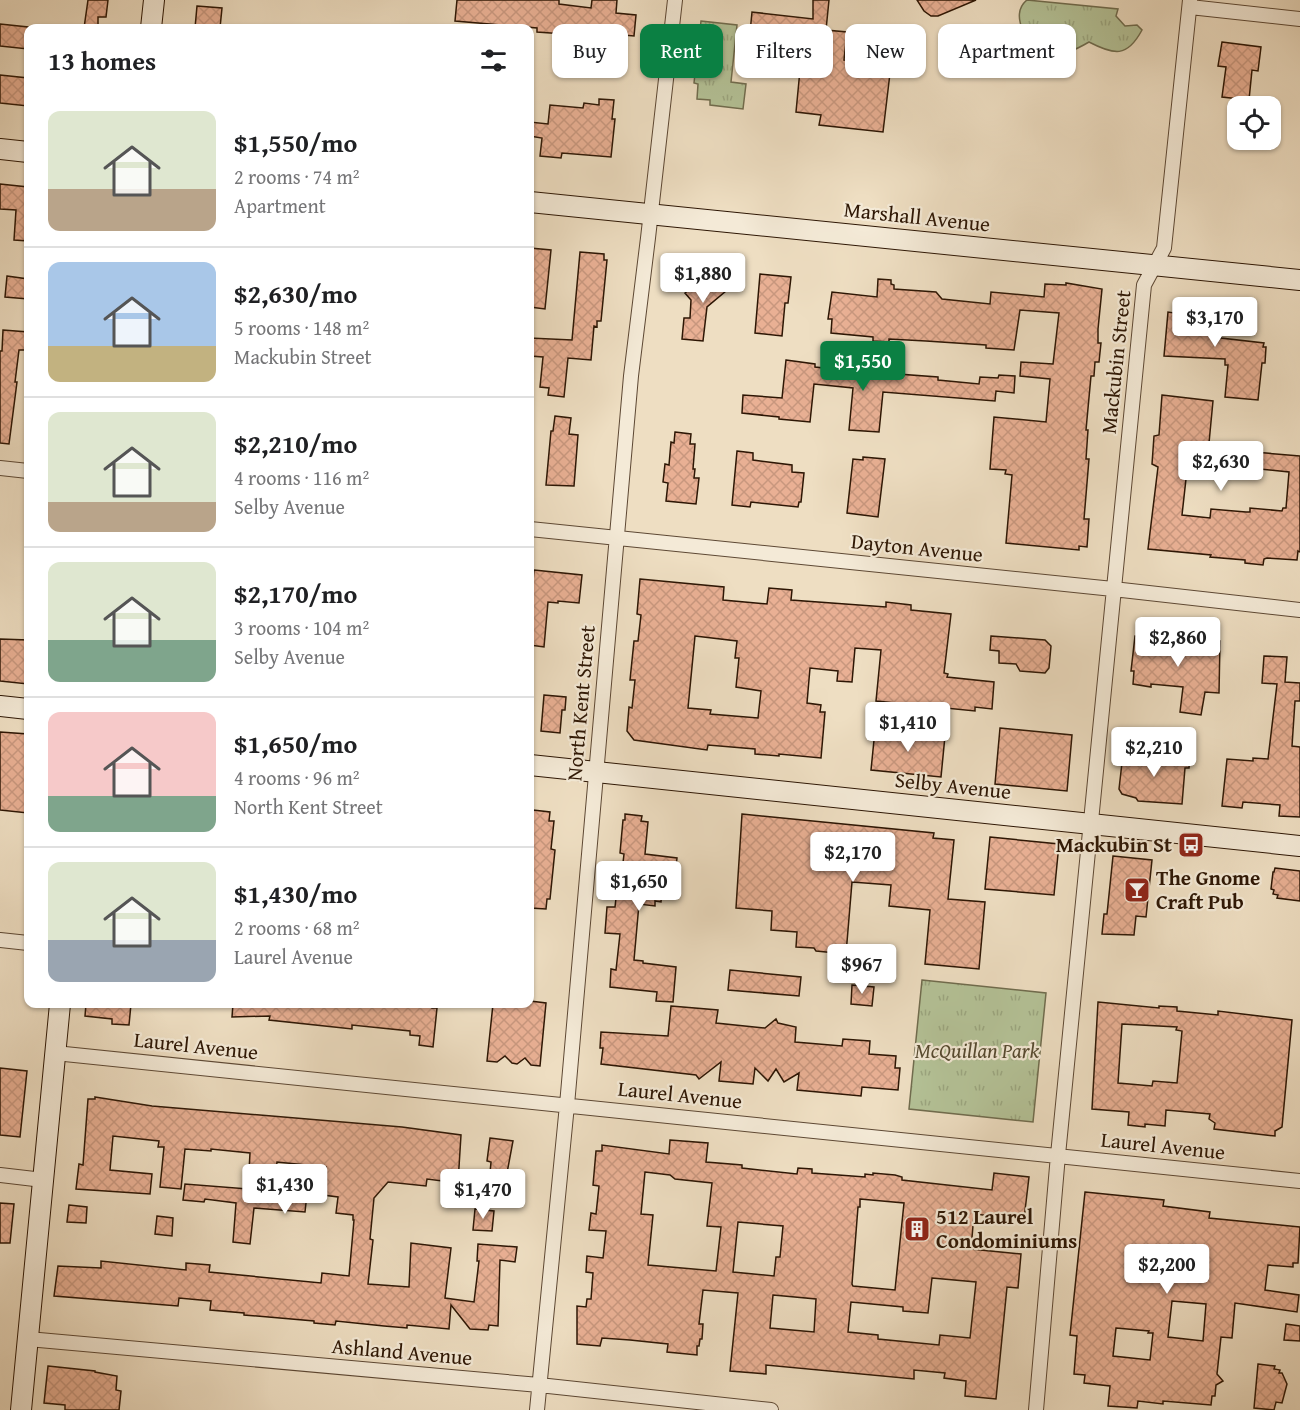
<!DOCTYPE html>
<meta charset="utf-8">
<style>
:root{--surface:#fff;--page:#f6f6f6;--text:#202124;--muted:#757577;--line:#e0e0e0;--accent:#0b8043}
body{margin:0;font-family:"Gentium Book Plus",serif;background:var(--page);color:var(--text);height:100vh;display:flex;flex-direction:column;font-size:22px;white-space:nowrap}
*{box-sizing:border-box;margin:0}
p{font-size:20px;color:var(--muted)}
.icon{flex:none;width:33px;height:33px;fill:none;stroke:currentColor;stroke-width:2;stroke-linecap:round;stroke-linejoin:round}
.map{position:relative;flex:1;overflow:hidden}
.panel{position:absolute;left:24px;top:24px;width:510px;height:984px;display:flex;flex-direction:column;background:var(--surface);border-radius:12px;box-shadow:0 2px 4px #0004}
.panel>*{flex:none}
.guide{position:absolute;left:552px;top:24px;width:570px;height:54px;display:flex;gap:12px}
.tools{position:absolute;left:1227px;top:96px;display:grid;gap:12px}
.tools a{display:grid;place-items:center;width:54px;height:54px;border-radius:12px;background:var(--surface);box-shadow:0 2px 4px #0004;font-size:30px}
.price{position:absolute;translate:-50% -51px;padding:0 14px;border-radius:6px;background:#fff;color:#222;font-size:20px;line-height:39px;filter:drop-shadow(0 2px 3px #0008)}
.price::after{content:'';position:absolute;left:50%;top:36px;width:18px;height:14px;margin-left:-9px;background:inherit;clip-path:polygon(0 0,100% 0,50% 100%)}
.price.active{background:var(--accent);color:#fff}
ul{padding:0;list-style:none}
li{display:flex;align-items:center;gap:18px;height:150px;padding:0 24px}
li+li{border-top:2px solid var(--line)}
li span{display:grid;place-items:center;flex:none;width:168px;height:120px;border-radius:12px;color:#555}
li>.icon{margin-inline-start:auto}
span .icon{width:72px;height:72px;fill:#fffc;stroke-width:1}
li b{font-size:26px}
h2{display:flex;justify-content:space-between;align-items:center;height:72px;padding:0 24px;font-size:26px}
.chip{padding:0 21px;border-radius:12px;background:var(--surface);box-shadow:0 2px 4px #0004;font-size:21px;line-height:54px}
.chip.active{background:var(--accent);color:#fff}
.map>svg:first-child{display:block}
.park{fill:url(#park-tufts);stroke:#706c4e;stroke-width:1.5}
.building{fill:url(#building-cross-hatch);stroke:#2d1604;stroke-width:1.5;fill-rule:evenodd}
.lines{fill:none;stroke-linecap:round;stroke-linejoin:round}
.street-casing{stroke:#5d4834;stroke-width:16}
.secondary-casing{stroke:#2d1604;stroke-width:22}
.street{stroke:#f4ead7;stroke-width:14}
.secondary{stroke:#f4ead7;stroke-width:20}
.labels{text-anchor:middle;stroke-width:4.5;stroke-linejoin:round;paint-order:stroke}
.street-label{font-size:21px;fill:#2d1604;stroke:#f4ead7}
.poi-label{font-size:21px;font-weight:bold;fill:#2d1604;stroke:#f4ead7;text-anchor:start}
.park-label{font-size:21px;font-style:italic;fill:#564a30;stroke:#f4ead7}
</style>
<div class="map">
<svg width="1300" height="1410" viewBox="0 0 1300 1410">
<defs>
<pattern id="park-tufts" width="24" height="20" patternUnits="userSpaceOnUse" patternTransform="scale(1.5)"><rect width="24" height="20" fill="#b4c297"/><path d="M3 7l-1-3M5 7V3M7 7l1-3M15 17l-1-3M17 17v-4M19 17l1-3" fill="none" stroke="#9ba680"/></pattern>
<pattern id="building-cross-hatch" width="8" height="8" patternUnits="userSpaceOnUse" patternTransform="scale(1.5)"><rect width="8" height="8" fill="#e9b094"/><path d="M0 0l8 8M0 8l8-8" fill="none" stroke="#c8977e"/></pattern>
</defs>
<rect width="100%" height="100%" fill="#eedec2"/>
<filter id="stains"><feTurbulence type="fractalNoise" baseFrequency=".00333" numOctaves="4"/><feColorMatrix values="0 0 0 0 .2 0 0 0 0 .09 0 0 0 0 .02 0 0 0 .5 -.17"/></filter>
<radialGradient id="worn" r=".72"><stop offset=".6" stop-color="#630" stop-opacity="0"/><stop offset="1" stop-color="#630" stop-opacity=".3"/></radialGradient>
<path class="park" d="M1027 0 1118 9 1116 16 1125 26 1137 25 1142 30C1127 58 1114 55 1089 42 1077 49 1062 57 1048 53 1028 47 1008 15 1027 0Z
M701 21 737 25 731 82 746 84 743 109 710 105V100L697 99 698 84 694 83Z
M922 980 1046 993 1033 1122 909 1109Z"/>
<path class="building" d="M88 0H108L106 17H98V28H84Z
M457 0H559V4L591 8 592 0H617L616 13 636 15 634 36 578 31V35L537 32V28L455 21Z
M813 0H829L826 30 847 32 844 60 891 65 883 132 819 125 821 115 796 112 800 70 747 64 752 12 813 19Z
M917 0H976L938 16H931L924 11Z
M197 6 222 8 220 28H195Z
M0 24 28 27V49L0 46Z
M1222 42 1261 47 1258 71 1252 70 1249 100 1222 97 1226 67 1218 66Z
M0 75 28 78V106L0 103Z
M599 99 614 100 612 119H615L611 157 562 153 561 158 540 156 542 138 530 136V122L548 124 550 105 583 108 584 103 599 105Z
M0 184 28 187V241L14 240 16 210 0 209Z
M530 248 551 250 545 309 530 307Z
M580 252 604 254V260H607L601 321H597V327L594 326 591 360 568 358 564 397 548 395 549 388 540 387 543 357 530 356V338L572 340Z
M717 269 732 286 707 307 703 341 682 339 684 318H690L691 300 685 293Z
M760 274 791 277 788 303H785L782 336 755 333Z
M7 276 28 279V299L5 297Z
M878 279 891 280V284L894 285V289L936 292 942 299 990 304 991 292 1044 297 1045 284 1066 285V283L1102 289 1098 329V343H1101L1099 362H1095L1094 376H1091L1086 430H1088L1086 459H1089L1084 519H1089L1087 547 1079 546V550L1006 543 1012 475 1005 474 1006 470 990 469 994 417 1046 422 1050 379 1020 376 1021 362 1053 364 1059 313 1020 310 1014 350 986 348V345L926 341 889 339V342L873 341V337L831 333 832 319H828L832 292 877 297Z
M1175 303 1221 308V338L1264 343 1263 347H1266L1265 363H1262L1258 400 1225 397 1228 365H1225V359L1164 356 1168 312 1174 313Z
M3 330 28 332V350H19L15 382H17L9 444 0 443V351H2Z
M786 360 815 364V367L873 373V370L899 372 898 374 938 377V380L979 384 980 377 998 378 999 375 1015 376 1014 393 996 391 995 401 883 392 879 432 849 430 853 388 814 384 810 422 779 419V417L742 413 743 395 782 398Z
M1162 395 1213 401 1209 443 1242 446V451L1300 456V552L1298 551 1297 560 1267 558 1264 559 1263 565 1245 563V560L1210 557 1211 555 1148 549 1158 467 1152 464 1154 436 1159 435ZM1193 462 1289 472 1286 508H1283L1282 511 1250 508V512H1246L1211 509 1210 518 1182 515 1187 470H1192Z
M555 416 571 418 569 434 578 435 574 486 546 485 551 431H553Z
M675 432 691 434 690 444H695L693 469H695L694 478H699L696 504 666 501 668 483 663 482 665 464 669 465 671 442 674 443Z
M737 451 753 453V460L792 465V472L804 473 801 502H799L798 507 751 502 750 507 732 505Z
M863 457 885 459 878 517 847 513 853 459 863 460Z
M534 570 582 575 579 603 558 601V603L548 602 544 647 530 645V615Z
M640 579 724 587 723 600 767 604 769 588 792 590 791 600 886 607V602L911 605V610L951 614 944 673 948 674 947 677 994 682 992 709 975 707V711L876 701 881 650 855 648 852 682 837 681 838 671 810 668 807 703 821 705 820 712H825L821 758 779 754V756L755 754V749L708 745 707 750 634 740 627 731 629 707 632 708 635 680H630L634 641H638L641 615 637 614ZM695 636 737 641 735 658H739L736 687 761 691 758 718 710 714 711 710 688 708Z
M1145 631 1163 633 1162 638 1172 639 1171 642 1202 645 1203 639 1220 641 1219 693 1205 692 1201 715 1180 712 1183 687 1151 684V687L1133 684 1134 671H1131L1135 636 1145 637Z
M991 636 1045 640 1051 646 1049 668 1045 673 1020 671 1016 664 999 663V651L990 650Z
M0 639 28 640V684L0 681Z
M1264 656 1287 657 1285 682 1300 683V701H1295L1292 746 1300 747V817L1279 816 1280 805 1243 802 1242 808 1222 806 1227 759 1253 761V758L1268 759 1277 684 1262 683Z
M544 695 566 697 565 710H562L560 733 541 731Z
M1000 728 1072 735 1067 791 995 784Z
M875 730 945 736 941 777 871 770Z
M0 732 28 734V813L0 810Z
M1174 753 1190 755 1189 768H1185L1182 804 1138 801 1136 798 1122 794 1119 789 1123 754 1174 757Z
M533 810 550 812 549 821H554L551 849 555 850 550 899H547L546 909 530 908V811Z
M625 814 642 816 641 821 648 822 645 854 677 858 675 876 663 875 661 902 655 901V906L639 904 634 960 643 961V963L676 967 673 1002 656 1001 657 992 610 987 611 969 616 970 620 934 605 933 607 907H615L618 880H621L624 854 620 853 623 820H625Z
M742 814 934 833 933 838 954 840 948 899 985 902 979 969 925 964 930 910 889 906 891 885 852 882 846 954 816 951 814 948 796 947 797 932 771 930 772 911 736 908Z
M990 837 1059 844 1054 895 985 889Z
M1113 856 1152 860 1146 917 1136 916 1134 935 1102 934 1104 914H1107Z
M1275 868 1300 871V901L1277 898 1278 895 1273 894 1274 890 1271 889 1273 872H1274Z
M730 970 801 977 799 996 728 990Z
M852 985 874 987 872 1006 851 1004Z
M530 1001 546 1003 540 1066 531 1065 525 1058 517 1064 512 1063 505 1056 497 1062 487 1061 493 1004H530Z
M1098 1002 1159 1008V1006L1177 1007V1011L1218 1015V1011L1292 1020 1282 1127 1275 1131V1136L1214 1129 1215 1123 1209 1119 1210 1114 1166 1110 1165 1126 1145 1124V1127L1128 1125 1129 1112 1092 1109ZM1122 1024 1177 1027 1176 1030 1182 1031 1177 1083 1153 1081 1152 1086 1118 1083Z
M86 1004H131L129 1025 112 1024V1019L85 1016Z
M233 1004H432V1008H437L433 1047 419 1045 420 1036 410 1035V1031L352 1025V1029L334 1027 269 1020 270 1016 232 1017Z
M671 1006 718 1010 716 1023 765 1028 776 1019 778 1023 796 1027 795 1042 842 1046 843 1039 870 1041 869 1054 896 1056 895 1068H900L898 1090 862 1087 861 1096 797 1090 799 1073 784 1082 776 1069 768 1081 755 1068 753 1084 719 1081 721 1062 699 1079 696 1075 601 1064 603 1048H600L601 1032 668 1036Z
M0 1068 27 1071 20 1137 0 1135Z
M95 1097 152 1106 402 1127 461 1135 458 1183 427 1179 426 1186 388 1182 374 1198 370 1239 373 1240 368 1284 409 1287 411 1243 451 1248 445 1298 474 1302 479 1261H477L478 1244 517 1247 515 1262 500 1260 498 1326 489 1325 488 1330 470 1329 451 1305 449 1329 407 1325V1328L384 1326 336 1321 335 1325 314 1323V1321L244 1315V1313L210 1310 211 1301 179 1298 178 1306 54 1296 58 1266 101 1268V1261L186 1270V1263L210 1265 209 1272 321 1283 322 1273 349 1276 354 1220H353V1215L336 1213 338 1197 323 1195 326 1167 277 1162 274 1190 307 1194 305 1212 254 1208 250 1244 233 1242 236 1203 205 1199 204 1202 183 1200 185 1184 248 1189 250 1153 211 1149V1151L185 1149 181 1189 160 1187 164 1147H158L159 1141 113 1136 110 1170 152 1174 150 1194 76 1189 79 1164 83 1165 88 1099H95Z
M490 1138 513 1141 507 1173H490L491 1162 487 1161Z
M670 1140 708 1143 706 1162 742 1165V1168L797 1174 798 1168 812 1169V1173L865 1177V1174L873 1175V1173L895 1175 902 1177V1180L992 1190 994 1173 1029 1177 1024 1219 974 1214 971 1249 1021 1254 1018 1288 1007 1287 996 1399 965 1396 966 1381 944 1378 945 1373 914 1370V1379L766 1365V1374L730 1371 738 1293 703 1290 699 1324H703L702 1339H700L699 1346H697V1355L667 1352 668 1344 630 1340 602 1338 600 1346 577 1344V1306L586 1307 587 1299H591L593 1273 586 1272 587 1256 603 1258 606 1231 589 1230 591 1213 596 1214 599 1186 593 1185 596 1151H602V1145L669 1154ZM645 1172 670 1175 675 1179 712 1183 707 1226 721 1227 716 1271 648 1265 653 1215 641 1214ZM860 1199 904 1203 895 1290 853 1286 852 1284 858 1207H860ZM738 1222 783 1226 780 1257H776L774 1276 733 1272ZM932 1278 976 1282 970 1338 940 1335 939 1345 878 1339V1335L848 1332 851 1302 903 1307V1311L928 1313ZM773 1295 816 1299 814 1332 770 1328Z
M1085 1192 1164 1200 1163 1206 1210 1212 1209 1218 1300 1227 1298 1263H1293V1267L1268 1265 1265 1290 1299 1295 1297 1312 1235 1303 1232 1338 1221 1337 1217 1374 1223 1381 1216 1385 1215 1396H1212L1211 1405 1163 1401V1404L1138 1401 1137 1408 1108 1406 1110 1386 1084 1383 1085 1375 1074 1374 1077 1336 1070 1335ZM1172 1301 1206 1304 1203 1341 1168 1337ZM1116 1328 1149 1331 1148 1333H1153L1150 1360 1113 1356Z
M0 1203 14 1204 10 1243H0Z
M69 1205 87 1207 86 1223 67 1222Z
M475 1209 494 1211 492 1231 473 1230Z
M157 1216 173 1218 172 1236 155 1234Z
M1286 1324 1300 1326V1341L1284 1340Z
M1258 1364 1275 1366 1274 1369 1280 1370 1279 1373H1282L1287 1384 1282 1403 1276 1402 1274 1410 1254 1408Z
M48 1366 95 1371V1372L117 1376 116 1390 121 1391 119 1410H65V1405L44 1403Z"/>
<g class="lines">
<g class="street-casing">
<path id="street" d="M1190 7 1300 19
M0 468 28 471
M530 529 1113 589 1300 610
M0 940 28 943
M55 1053 1300 1181
M0 1175 43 1180
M28 1339 539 1385 771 1410
M537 1410 567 1105 631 376 648 238 675 0
M1036 1410 1058 1155 1144 285 1164 248 1190 0"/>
</g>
<g class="secondary-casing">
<path id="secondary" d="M151 28 154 0
M0 149 28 152
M530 202 1300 280
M0 706 28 709
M530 765 1300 846
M21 1410 60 1004"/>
</g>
<use href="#street" class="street"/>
<use href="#secondary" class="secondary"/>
</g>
<defs>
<g id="bus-square" transform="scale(1.35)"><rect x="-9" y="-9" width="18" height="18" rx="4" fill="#8f2418" stroke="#f4ead7"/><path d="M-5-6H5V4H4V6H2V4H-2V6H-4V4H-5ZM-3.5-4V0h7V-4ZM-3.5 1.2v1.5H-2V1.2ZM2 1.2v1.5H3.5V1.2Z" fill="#fff"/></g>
<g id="bar-square" transform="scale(1.35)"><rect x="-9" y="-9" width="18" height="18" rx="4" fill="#8f2418" stroke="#f4ead7"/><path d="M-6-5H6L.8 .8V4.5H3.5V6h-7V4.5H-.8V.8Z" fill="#fff"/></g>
<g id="building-square" transform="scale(1.35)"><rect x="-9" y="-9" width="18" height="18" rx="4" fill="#8f2418" stroke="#f4ead7"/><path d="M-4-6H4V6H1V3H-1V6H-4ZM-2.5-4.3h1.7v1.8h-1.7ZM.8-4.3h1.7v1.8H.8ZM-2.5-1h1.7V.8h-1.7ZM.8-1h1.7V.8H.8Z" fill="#fff"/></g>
</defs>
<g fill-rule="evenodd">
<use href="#bus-square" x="1191" y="845"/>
<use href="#bar-square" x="1137" y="890"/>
<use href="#building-square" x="917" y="1229"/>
</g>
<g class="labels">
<g class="street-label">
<text transform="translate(917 217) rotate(6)" y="7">Marshall Avenue</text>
<text transform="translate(1116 362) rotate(-84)" y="7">Mackubin Street</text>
<text transform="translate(917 548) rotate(6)" y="7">Dayton Avenue</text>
<text transform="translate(581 703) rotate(-85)" y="7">North Kent Street</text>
<text transform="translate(953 786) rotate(6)" y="7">Selby Avenue</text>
<text transform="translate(196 1046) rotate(6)" y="7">Laurel Avenue</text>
<text transform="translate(680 1095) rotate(6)" y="7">Laurel Avenue</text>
<text transform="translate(1163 1146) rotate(6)" y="7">Laurel Avenue</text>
<text transform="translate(402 1352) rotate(5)" y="7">Ashland Avenue</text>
</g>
<g class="poi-label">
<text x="1172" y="852" text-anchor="end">Mackubin St</text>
<text x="1156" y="885">The Gnome<tspan x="1156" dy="24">Craft Pub</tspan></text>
<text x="936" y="1224">512 Laurel<tspan x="936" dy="24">Condominiums</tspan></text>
</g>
<g class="park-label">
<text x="977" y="1058">McQuillan Park</text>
</g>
</g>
<rect width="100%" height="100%" filter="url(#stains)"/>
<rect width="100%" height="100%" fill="url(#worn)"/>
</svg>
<div class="tools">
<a><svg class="icon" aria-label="locate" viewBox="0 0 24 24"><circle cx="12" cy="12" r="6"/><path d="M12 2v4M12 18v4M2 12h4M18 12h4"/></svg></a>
</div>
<b class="price" style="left:703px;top:304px">$1,880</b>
<b class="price" style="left:1215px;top:348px">$3,170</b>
<b class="price active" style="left:863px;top:392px">$1,550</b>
<b class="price" style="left:1221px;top:492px">$2,630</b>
<b class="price" style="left:1178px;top:668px">$2,860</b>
<b class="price" style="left:908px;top:753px">$1,410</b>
<b class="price" style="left:1154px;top:778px">$2,210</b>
<b class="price" style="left:853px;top:883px">$2,170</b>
<b class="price" style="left:639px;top:912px">$1,650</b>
<b class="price" style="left:862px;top:995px">$967</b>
<b class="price" style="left:285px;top:1215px">$1,430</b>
<b class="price" style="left:483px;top:1220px">$1,470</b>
<b class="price" style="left:1167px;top:1295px">$2,200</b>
<div class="guide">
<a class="chip">Buy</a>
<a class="chip active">Rent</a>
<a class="chip">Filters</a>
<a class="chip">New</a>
<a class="chip">Apartment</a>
</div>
<section class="panel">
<h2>13 homes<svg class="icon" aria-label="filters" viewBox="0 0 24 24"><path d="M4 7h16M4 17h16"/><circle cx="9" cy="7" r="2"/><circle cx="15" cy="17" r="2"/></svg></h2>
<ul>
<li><span style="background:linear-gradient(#dfe7d0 65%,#b9a48a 0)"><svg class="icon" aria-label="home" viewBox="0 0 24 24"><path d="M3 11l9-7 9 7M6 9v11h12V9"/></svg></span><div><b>$1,550/mo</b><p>2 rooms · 74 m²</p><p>Apartment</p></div></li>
<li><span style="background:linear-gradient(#a9c7e8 70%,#c2b280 0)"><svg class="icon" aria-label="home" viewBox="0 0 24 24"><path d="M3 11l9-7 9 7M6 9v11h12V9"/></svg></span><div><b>$2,630/mo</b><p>5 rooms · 148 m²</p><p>Mackubin Street</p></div></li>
<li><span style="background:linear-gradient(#dfe7d0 75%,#b9a48a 0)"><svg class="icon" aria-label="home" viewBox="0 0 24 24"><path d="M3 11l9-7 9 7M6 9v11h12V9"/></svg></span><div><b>$2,210/mo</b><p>4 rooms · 116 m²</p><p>Selby Avenue</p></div></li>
<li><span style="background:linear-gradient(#dfe7d0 65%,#7fa58c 0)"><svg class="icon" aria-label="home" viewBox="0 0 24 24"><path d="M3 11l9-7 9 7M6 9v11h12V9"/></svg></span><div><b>$2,170/mo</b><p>3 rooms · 104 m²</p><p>Selby Avenue</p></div></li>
<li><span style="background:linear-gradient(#f6c9c9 70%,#7fa58c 0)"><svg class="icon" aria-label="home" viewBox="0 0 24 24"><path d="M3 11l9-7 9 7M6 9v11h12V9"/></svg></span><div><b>$1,650/mo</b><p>4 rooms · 96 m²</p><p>North Kent Street</p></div></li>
<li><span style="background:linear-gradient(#dfe7d0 65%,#9aa5b1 0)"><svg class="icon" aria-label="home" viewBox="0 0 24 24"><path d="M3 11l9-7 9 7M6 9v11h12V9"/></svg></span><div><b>$1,430/mo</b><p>2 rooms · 68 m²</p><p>Laurel Avenue</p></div></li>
</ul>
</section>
</div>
